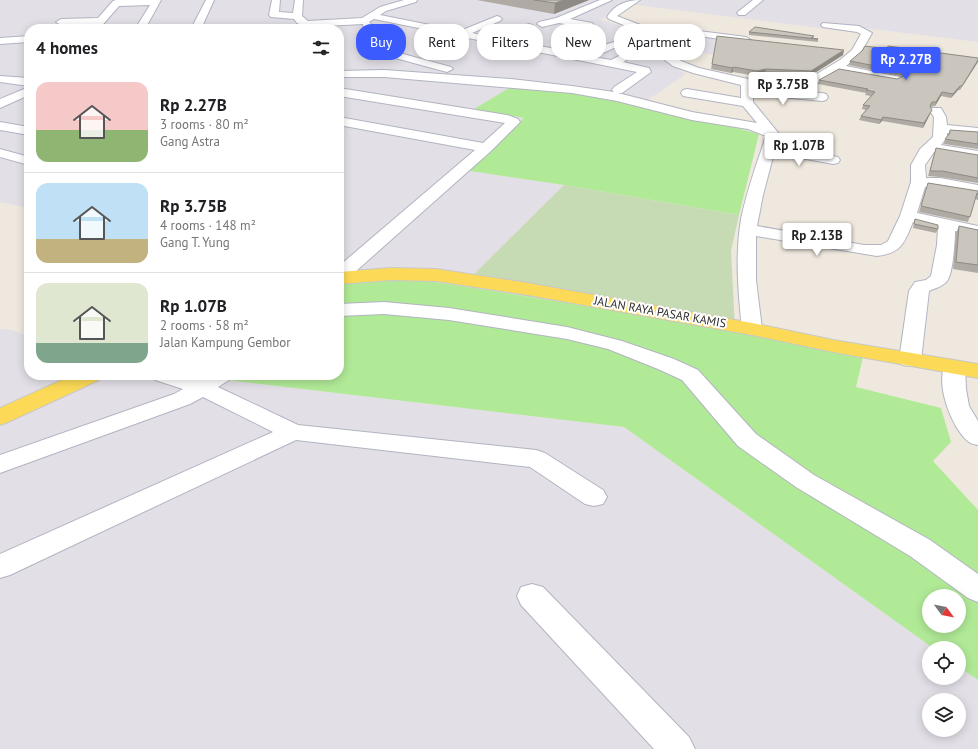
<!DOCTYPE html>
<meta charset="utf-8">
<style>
:root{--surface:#fff;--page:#f6f6f6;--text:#202124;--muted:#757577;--line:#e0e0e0;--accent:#3c5bff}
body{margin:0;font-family:"PT Sans",sans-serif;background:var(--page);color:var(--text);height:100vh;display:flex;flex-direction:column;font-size:15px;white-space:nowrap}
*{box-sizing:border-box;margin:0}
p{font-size:13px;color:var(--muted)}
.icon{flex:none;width:22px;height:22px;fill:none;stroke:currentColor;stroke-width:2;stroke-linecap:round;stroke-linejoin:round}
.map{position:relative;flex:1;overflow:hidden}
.drawer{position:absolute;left:24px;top:24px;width:320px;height:356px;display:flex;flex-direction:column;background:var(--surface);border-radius:16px;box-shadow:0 2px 10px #0003}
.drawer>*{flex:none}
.guide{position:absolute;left:356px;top:24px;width:380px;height:36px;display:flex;gap:8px}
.needle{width:26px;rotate:122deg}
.fabs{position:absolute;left:922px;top:589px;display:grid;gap:8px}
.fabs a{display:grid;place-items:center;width:44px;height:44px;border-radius:50%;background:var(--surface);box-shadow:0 2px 10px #0003;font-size:20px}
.price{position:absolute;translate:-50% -34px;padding:0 9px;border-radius:4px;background:#fff;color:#222;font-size:13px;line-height:26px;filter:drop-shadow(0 1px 2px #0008)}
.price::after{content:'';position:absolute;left:50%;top:24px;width:12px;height:9px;margin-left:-6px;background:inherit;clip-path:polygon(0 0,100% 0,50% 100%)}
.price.on{background:var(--accent);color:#fff}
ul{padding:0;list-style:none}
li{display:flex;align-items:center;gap:12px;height:100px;padding:0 12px}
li+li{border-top:1px solid var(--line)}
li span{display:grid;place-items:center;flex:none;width:112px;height:80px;border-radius:12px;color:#555}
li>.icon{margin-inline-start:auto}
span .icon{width:48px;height:48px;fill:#fffc;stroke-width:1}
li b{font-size:17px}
h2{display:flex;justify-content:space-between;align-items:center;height:48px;padding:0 12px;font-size:17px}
.pill{padding:0 14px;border-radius:16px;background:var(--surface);box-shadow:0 2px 10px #0003;font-size:14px;line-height:36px}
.pill.on{background:var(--accent);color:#fff}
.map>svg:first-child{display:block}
.industrial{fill:#e2dfe7;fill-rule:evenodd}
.green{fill:#b1ea97;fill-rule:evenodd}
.cemetery{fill:#c6dbb4}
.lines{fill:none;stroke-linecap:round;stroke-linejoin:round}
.minor-casing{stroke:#b2b4c1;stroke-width:2}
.major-casing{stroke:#c8c8c8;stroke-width:2}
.minor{fill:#fff;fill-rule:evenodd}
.major{fill:#fcda57;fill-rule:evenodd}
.wall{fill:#afaaa3}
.shaded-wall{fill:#8e8b84}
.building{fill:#cbc6bd;stroke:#8e8b84}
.labels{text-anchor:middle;stroke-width:4;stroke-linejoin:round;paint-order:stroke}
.street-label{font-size:12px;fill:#2d2d2d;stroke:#fff}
</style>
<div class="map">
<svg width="978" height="749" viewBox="0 0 978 749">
<rect width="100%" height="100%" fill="#efe8de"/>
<path class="industrial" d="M0 0H978V42L864 28 860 33 621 3 601 20 632 29H665L814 48 778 65 690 51H648L686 74 643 103 475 108 524 118 464 170 564 185 462 286 339 268V29H29V208L0 202Z
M0 329 12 330 29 336V375H185L624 427 933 648H929V678H959V667L978 680V749H0ZM929 700H959V730H929Z"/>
<path class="green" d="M514 85 577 91 643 103 759 134 739 215 564 185 463 170 524 118 474 109Z
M345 269 462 286 735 330 863 357 856 387 941 408 951 442 933 461 978 510V680L959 667V648H933L624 427 185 375H339V272ZM929 596H959V626H929Z"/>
<path class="cemetery" d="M564 185 739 215 731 251 735 330 462 286Z"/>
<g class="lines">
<g class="minor-casing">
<path id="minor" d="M116 0H161L145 29H135L150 5 119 6 99 29H89L93 24 61 25 56 22 61 19 98 18 113 1Z
M206 0H214L201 29H191Z
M272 0H280L279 12 293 13 295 0H303L302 16 308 21 362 18 380 7 404 0H417L416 2 386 11 380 15 460 31 497 16 500 17 502 19 500 21 472 33 496 38 529 24 532 25 534 27 532 29 508 40 582 54 598 47 614 42 626 43 636 47 638 53 623 62 649 68 651 72 622 93H618L692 112 757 123 743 106 683 96 681 93 683 90 687 89 741 98V85L693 73 673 66 658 55 638 31 609 19 607 17C614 5 627 0 640 0L617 16 643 26 669 27 671 29 666 32H649L669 53 681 61 699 68 748 79 765 76 810 78 840 60 852 50 861 34 857 32 823 27 821 25 823 23 859 26 872 33 860 54 846 66 900 77 902 79 900 81 896 82 838 71 812 86 765 82 753 85V102L780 135 777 145 833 156 838 157 840 160 838 163 833 164 774 153 763 195 757 226 864 245H881L888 241 900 216 911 182V165L920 149 933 137 934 117 930 111 931 108H941L946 117 947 125 978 128V136L947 133V137L941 145 978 151V159L934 152 925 165 926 178H940L978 185V195L940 188 925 187 917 213 978 226V236L955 231C955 241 953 274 947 281 942 287 935 288 929 291L921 360 918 365 910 366 902 365 899 360 909 291 915 282 926 280 931 276 937 245 938 228 913 222C904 243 902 253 877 256L756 236V280L762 329 759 333 752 335 745 333 742 329C738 292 735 255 741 219 747 190 757 163 766 136L748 129 692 120 617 101 572 93 384 77H339V71L384 70 511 79 572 86 614 92 612 90 614 87 637 72 374 19 369 22C377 28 373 42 381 48L451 67 453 69 447 72 373 52 368 47 363 24 306 27 297 23 294 19 271 17 269 15ZM614 48H623L627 52 611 60 594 57Z
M600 0H612L570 19 592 23 594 25 592 27 589 28 559 23 542 27 537 24 539 22 556 18Z
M753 0H763L745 15H739L737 13 739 11Z
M687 25 690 26 692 28 691 30 746 37 751 40 746 43 680 33 679 31 684 26Z
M29 36V42L0 44V38Z
M0 76 29 78V86L0 82Z
M29 87V95L0 108V99Z
M339 88 507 115 518 119 520 122 491 151 346 280 339 282V266L475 150 339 125V117L483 143 505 123 339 96Z
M786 90 822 93 826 94 828 97 826 100 822 101 782 97 780 94 782 91Z
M0 122 29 127V135L0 130Z
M0 149 29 157V165L0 157Z
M384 302 449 308 567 327 622 341 674 359 698 370 756 434 814 475 930 540 978 574V602L968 598 910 556 796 487 738 446 682 380 658 369 608 349 567 339 449 320 384 314 339 316V304Z
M954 361 962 363 965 368 966 389 969 406 978 421V445C975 444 971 444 969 442 952 430 934 382 946 363Z
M152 375H185L199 380 206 375H232L229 380 218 387 298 425 536 450 545 453 603 490 607 497 603 504 594 506 585 504 530 467 296 440 10 575 0 578V554L273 432 203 397 190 404 0 473V455L174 394 183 389 155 380Z
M532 584 543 587 689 737 695 749H654L521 605 517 596 521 587Z"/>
</g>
<g class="major-casing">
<path id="major" d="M391 268 436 269 522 282 752 323 833 340 978 364V378L833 352 752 335 522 294 436 281 391 280 339 284V272Z
M73 375H102L99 380 8 422 0 425V408Z"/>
</g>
<use href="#minor" class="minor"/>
<use href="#major" class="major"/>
</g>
<path class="wall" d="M477 0H589L554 14Z
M749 32 814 36 813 38 818 39V42L749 35Z
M717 36 843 55 810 76 765 74 756 76 733 72 731 73 711 69Z
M887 49 978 58 960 90H958L951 98 941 96 935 106 930 107V114L923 128 882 121 879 124 859 120 861 116 866 110 862 109 863 105 871 96 865 95 866 93 818 84 819 80 897 79 901 77 900 76 849 65 850 61Z
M950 130 978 132V149L944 144 945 139 948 135Z
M936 148 978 155V183L940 177 928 176Z
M928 183 978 191V200L975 199 968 222 919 212Z
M915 219 938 229 936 233 913 228Z
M959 226 978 230V273L953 269 956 233Z"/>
<path class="shaded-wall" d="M564 0H589L554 14 555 3Z
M844 50 843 55 810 76 811 71Z
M978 60V62L960 90 962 86Z
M733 67V72L731 73 732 68Z
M766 69 765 74 756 76 757 71Z
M960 86 958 90 951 98 953 94Z
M942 92 941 96 935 106 936 102Z
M932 110 923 128 924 123Z
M883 117 882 121 879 124 881 120Z"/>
<path class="building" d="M534 0H564L555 3Z
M755 27 814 36 811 38 818 39 749 32Z
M717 36 844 50 811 71 766 69 757 71 733 67 732 68 712 64Z
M865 46 887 49 888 46 978 58V60L962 86H960L953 94 942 92 936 102H932L930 106 932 110 924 123 883 117 881 120 861 116 870 106 863 105 875 92 866 90 868 89 819 80 839 69 897 79 904 76 901 71 850 61 862 51Z
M950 130 978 132V144L945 139 950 133Z
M936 148 978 155V178L942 171H930Z
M928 183 978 191V194L977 193 970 217 921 206Z
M915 219 938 225V229L914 224Z
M959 226 978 230V265L956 262Z"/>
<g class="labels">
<g class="street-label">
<text transform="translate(660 312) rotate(10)" y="4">JALAN RAYA PASAR KAMIS</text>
</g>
</g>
</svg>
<div class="fabs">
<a><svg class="needle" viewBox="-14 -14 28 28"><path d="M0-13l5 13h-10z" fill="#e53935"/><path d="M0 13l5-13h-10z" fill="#757577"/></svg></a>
<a><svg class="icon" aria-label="locate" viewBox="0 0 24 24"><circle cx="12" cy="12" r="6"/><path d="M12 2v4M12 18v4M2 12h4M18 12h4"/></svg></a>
<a><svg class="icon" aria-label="layers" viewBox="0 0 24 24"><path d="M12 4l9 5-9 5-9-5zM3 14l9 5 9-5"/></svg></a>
</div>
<b class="price on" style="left:906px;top:81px">Rp 2.27B</b>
<b class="price" style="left:783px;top:106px">Rp 3.75B</b>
<b class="price" style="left:799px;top:167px">Rp 1.07B</b>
<b class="price" style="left:817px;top:257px">Rp 2.13B</b>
<div class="guide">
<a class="pill on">Buy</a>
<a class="pill">Rent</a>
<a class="pill">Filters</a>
<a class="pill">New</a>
<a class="pill">Apartment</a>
</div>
<section class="drawer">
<h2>4 homes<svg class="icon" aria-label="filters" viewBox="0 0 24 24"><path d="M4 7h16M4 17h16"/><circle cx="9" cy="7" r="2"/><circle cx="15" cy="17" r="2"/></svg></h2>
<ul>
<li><span style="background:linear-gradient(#f6c9c9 60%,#8fb573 0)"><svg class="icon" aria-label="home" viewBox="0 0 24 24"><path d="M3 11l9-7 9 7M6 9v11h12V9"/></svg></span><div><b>Rp 2.27B</b><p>3 rooms · 80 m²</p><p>Gang Astra</p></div></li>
<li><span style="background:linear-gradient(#bfe0f5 70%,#c2b280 0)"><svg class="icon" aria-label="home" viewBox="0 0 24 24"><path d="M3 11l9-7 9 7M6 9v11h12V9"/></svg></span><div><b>Rp 3.75B</b><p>4 rooms · 148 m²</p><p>Gang T. Yung</p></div></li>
<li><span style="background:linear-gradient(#dfe7d0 75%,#7fa58c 0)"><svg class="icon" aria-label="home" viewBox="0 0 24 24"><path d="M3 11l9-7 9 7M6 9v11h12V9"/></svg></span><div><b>Rp 1.07B</b><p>2 rooms · 58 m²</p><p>Jalan Kampung Gembor</p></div></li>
</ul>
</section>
</div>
